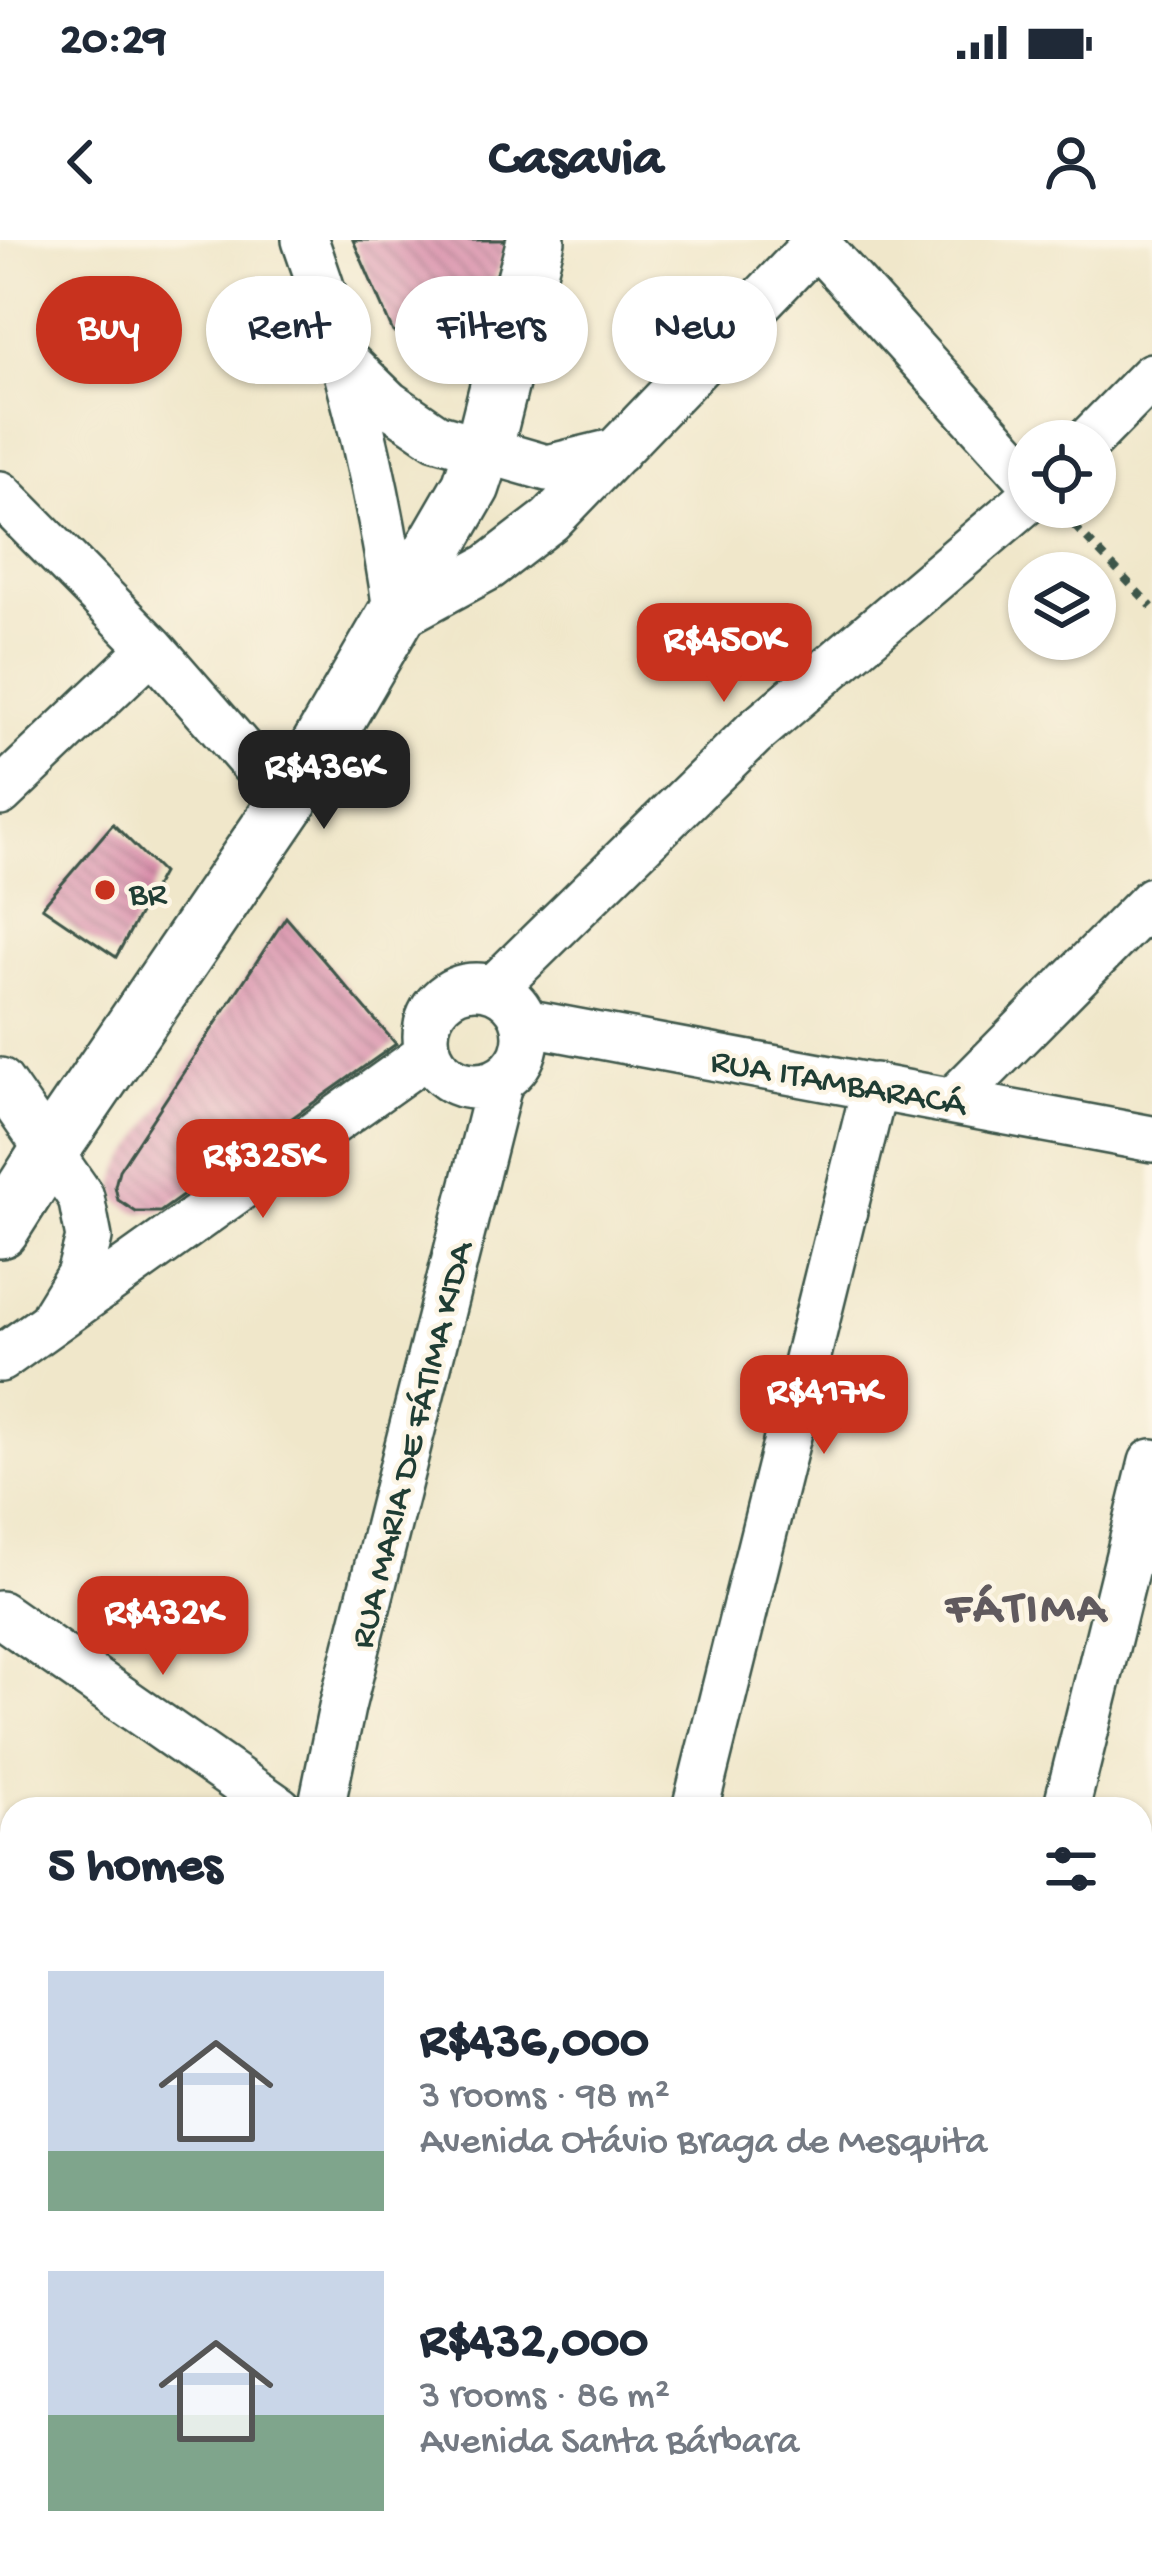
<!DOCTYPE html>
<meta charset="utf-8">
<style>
:root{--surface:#fff;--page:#f6f6f7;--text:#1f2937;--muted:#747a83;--accent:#c8321e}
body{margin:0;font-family:"Gochi Hand",sans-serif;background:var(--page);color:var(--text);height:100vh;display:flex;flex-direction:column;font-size:45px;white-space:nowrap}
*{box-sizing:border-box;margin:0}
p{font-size:39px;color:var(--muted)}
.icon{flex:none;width:66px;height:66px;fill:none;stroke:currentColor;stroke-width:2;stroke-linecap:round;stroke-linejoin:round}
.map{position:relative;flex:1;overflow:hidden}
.details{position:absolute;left:0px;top:1557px;width:1152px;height:771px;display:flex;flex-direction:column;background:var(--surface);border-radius:36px 36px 0 0;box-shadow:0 3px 9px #0004}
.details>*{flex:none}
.top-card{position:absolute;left:36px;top:36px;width:1080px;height:108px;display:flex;gap:24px}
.fabs{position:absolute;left:1008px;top:180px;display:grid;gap:24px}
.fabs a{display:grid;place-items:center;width:108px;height:108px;border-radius:50%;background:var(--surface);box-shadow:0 3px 9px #0004;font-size:60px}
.price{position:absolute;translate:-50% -102px;padding:0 27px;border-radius:24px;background:var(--accent);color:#fff;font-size:39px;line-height:78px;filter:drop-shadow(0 3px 6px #0008)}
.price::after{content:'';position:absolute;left:50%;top:72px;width:36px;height:27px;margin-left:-18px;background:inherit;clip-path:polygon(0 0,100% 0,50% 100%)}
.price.active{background:#222;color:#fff}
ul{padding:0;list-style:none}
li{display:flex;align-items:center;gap:36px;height:300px;padding:0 48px}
li span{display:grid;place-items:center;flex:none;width:336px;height:240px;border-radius:0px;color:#555}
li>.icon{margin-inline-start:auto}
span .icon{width:144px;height:144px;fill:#fffc;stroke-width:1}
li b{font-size:51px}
h2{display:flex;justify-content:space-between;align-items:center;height:144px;padding:0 48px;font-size:51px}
.tag{padding:0 42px;border-radius:54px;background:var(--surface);box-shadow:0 3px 9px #0004;font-size:42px;line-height:108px}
.tag.active{background:var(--accent);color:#fff}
.status{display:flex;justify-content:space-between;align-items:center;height:84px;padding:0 60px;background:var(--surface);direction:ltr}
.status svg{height:33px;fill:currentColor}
header{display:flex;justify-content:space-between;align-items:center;height:156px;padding:0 48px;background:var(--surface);font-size:54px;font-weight:800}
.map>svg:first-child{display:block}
.park{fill:url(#park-crowns);stroke:#618253;stroke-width:3}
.building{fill:url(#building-back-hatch)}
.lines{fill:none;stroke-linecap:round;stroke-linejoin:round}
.minor-casing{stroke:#3e564a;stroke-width:50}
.major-casing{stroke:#3e564a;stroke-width:62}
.path{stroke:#3e564a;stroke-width:8;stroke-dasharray:9 9;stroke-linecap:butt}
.minor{stroke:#fff;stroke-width:45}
.major{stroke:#fff;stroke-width:57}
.poi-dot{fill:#c8321e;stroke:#fcf5e5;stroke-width:4.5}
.labels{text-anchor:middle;stroke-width:9;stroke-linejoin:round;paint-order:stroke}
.poi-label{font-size:36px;fill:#1f3d34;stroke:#fcf5e5;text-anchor:start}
.street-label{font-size:36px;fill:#1f3d34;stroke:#fcf5e5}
.district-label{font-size:48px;font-weight:bold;letter-spacing:3px;fill:#605a5e;stroke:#fcf5e5}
</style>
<div class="status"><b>20:29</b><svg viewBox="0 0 49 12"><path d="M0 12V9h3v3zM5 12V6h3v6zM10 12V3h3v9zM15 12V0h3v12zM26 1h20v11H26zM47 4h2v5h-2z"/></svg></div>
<header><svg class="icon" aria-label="back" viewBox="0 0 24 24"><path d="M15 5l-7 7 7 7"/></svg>Casavia<svg class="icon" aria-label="person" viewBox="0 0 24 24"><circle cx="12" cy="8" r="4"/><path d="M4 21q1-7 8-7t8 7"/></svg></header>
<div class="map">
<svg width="1152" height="2326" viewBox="0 0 1152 2326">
<defs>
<pattern id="park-crowns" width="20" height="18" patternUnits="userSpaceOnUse" patternTransform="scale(3)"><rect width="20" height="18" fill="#a3c872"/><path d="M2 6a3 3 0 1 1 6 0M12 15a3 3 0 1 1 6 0" fill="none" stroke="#84a45e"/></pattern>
<pattern id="building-back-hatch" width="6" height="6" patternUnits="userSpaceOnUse" patternTransform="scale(3)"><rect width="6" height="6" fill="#d990ac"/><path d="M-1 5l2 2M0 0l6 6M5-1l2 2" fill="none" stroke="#af778d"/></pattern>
</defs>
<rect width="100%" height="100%" fill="#fcf5e5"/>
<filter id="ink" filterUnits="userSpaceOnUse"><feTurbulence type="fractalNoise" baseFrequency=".00833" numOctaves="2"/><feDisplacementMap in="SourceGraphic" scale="24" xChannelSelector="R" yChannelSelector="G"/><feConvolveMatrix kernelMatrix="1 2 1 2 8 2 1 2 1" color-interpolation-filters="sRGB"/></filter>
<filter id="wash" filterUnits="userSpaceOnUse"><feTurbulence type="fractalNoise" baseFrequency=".004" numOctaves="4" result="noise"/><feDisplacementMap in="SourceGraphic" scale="48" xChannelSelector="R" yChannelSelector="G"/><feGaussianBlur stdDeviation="2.7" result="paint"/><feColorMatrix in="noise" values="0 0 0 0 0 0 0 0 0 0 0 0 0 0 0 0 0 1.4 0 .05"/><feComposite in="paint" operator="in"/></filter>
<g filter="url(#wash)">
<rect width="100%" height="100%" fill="#f0e7ca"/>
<path class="park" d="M0 2293 12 2295V2316H123L119 2326H0Z"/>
<g id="blocks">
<path class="building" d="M353 0H508L478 91 444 104 393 92Z
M113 584 162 633 116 717 42 667Z
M286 677 396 804 160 972H136L118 960 115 946 119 930Z"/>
</g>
</g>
<g filter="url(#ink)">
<use href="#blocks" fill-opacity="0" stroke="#3e564a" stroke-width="3"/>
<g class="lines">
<g class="minor-casing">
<path id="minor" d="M305 0C349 123 379 248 397 377L489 327 550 280 819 0
M816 3 1029 238
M347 123 388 163 436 196 547 228 617 211
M1088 201 1152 136
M0 254 152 408 287 563
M0 553 152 408
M426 796a50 50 0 1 1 100 0a50 50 0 1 1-100 0Z
M493 749 754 493 1029 259
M525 782 1152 899
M0 841 81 957 89 998 79 1035 55 1074
M955 859 1152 660
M0 1119 429 813
M0 1374 279 1569
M321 1569 342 1467 500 841
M695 1569 875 846
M1066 1569 1152 1222
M1140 1910 1152 1914
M126 2326 128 2316
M504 2326 507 2316
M880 2326 883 2316"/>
</g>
<g class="major-casing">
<path id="major" d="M0 989 49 912 287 563 471 246 483 210 536 0"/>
</g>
<path class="path" d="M1062 273 1152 367
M163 2319 195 2326"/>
<use href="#minor" class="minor"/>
<use href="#major" class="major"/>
</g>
</g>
<circle class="poi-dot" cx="105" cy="650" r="12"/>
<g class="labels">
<g class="poi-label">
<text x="129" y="663">BR</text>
</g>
<g class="street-label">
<text transform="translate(839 839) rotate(10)" y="13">RUA ITAMBARACÁ</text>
<text transform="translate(408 1204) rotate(-76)" y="13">RUA MARIA DE FÁTIMA KIDA</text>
</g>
<g class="district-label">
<text x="1027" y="1380">FÁTIMA</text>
</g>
</g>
</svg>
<div class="fabs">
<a><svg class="icon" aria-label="locate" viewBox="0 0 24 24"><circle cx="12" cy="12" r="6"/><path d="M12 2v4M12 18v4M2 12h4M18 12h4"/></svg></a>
<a><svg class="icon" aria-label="layers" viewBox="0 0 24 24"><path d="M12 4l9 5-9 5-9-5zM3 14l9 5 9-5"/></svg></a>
</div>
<b class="price" style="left:724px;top:465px">R$450K</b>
<b class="price active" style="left:324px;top:592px">R$436K</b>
<b class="price" style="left:263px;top:981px">R$325K</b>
<b class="price" style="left:824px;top:1217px">R$417K</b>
<b class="price" style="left:163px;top:1438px">R$432K</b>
<div class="top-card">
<a class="tag active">Buy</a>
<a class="tag">Rent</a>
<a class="tag">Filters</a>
<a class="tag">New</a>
</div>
<section class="details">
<h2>5 homes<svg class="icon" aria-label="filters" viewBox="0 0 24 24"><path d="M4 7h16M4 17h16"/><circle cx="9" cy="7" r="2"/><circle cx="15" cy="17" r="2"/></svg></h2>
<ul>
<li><span style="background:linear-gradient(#c9d6e8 75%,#7fa58c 0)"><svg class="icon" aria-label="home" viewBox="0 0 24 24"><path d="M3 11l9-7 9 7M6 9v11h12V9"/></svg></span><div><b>R$436,000</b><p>3 rooms · 98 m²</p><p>Avenida Otávio Braga de Mesquita</p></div></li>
<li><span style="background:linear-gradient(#c9d6e8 60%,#7fa58c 0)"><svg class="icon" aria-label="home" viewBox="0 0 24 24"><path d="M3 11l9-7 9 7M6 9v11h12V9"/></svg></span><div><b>R$432,000</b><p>3 rooms · 86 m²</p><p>Avenida Santa Bárbara</p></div></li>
</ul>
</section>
</div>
